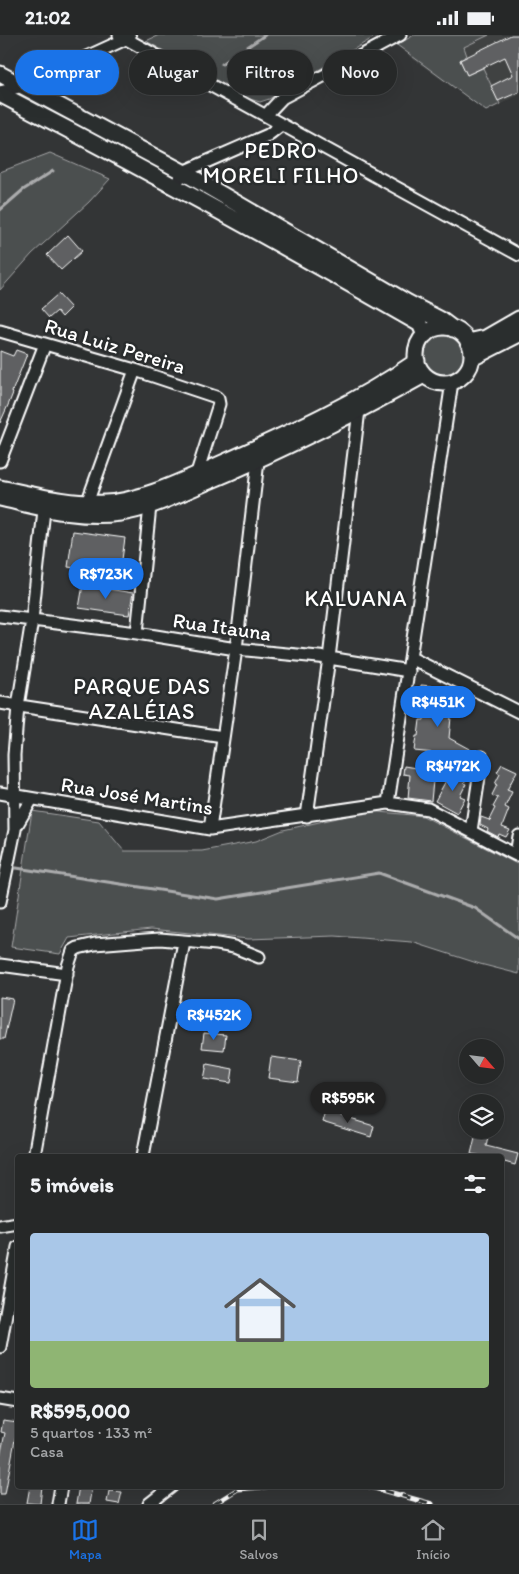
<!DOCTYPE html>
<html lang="pt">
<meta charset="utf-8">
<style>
:root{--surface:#262828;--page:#323434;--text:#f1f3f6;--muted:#a4a6a8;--line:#424445;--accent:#1a73e8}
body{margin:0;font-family:Itim,sans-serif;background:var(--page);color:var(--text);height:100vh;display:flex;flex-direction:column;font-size:19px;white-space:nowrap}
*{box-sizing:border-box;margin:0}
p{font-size:16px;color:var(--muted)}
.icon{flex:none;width:28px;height:28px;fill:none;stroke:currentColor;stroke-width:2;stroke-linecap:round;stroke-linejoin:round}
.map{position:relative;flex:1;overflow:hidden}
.drawer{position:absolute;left:15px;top:1119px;width:489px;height:335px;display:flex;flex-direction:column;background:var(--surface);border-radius:5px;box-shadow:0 5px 20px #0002,0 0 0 1px var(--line)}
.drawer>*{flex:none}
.top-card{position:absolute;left:15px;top:15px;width:490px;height:45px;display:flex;gap:10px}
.needle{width:32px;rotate:118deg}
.tools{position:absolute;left:459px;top:1004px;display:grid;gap:10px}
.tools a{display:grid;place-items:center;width:45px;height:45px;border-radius:50%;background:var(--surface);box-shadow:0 5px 20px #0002,0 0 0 1px var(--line);font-size:25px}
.price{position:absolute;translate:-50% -42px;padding:0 11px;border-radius:18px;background:var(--accent);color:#fff;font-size:16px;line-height:32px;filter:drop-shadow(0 1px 2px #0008)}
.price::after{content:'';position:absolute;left:50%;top:30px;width:15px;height:11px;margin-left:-8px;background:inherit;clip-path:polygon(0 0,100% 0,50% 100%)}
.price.on{background:#222;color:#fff}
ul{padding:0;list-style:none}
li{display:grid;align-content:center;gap:10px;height:265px;padding:0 15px}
li span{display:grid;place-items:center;height:155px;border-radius:5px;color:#555}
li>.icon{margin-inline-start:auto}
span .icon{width:90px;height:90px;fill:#fffc;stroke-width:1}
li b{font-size:21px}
h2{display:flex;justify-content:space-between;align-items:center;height:60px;padding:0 15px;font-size:21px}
.tag{padding:0 18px;border-radius:22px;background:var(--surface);box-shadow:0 5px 20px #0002,0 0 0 1px var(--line);font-size:18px;line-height:45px}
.tag.on{background:var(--accent);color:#fff}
.status{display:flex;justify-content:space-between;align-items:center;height:35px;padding:0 25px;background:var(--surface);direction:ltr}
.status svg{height:14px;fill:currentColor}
.tabs{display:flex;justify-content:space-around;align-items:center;height:70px;border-top:1px solid var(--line);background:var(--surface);font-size:14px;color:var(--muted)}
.tabs a{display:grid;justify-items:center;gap:2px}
.tabs .on{color:var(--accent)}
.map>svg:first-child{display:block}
.built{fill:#404243}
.green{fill:#4c4f50;stroke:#a6a7a8}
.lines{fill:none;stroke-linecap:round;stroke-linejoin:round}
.stream{stroke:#abacad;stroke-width:3}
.building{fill:#5f6162;stroke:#fff}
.street-casing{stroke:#fff;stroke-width:15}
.secondary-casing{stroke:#fff;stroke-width:19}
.street{stroke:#2a2d2e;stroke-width:11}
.secondary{stroke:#2a2d2e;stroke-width:15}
.rail-casing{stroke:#fff;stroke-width:5}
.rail{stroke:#2a2d2e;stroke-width:3;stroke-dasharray:9;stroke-linecap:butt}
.labels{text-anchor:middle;stroke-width:5;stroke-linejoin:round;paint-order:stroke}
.street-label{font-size:21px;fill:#fff;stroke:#2a2d2e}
.neighbourhood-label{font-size:22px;letter-spacing:1px;fill:#fff;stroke:#2a2d2e}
</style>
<div class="status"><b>21:02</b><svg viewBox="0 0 49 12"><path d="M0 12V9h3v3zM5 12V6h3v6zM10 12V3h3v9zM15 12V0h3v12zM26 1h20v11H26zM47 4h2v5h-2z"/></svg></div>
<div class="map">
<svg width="519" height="1469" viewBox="0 0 519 1469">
<rect width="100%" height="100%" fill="#333536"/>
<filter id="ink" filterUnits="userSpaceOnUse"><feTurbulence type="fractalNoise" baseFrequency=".02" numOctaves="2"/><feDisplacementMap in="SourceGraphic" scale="10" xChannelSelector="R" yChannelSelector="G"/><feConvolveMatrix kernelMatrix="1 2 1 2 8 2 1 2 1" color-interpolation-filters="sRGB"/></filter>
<g filter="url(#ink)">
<path class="built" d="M459 0H519V60L486 76 409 21Z"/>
<path class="green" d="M159 0H378L269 64 260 67 250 64 146 6Z
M414 0H489L464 12 467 21 460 25 467 40 483 33 500 69 486 76 397 10Z
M50 118 110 144 89 167 32 219 0 255V137Z
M424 320a20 20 0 1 1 40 0a20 20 0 1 1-40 0Z
M32 776 99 786 124 816H202L256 806 283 795 369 776 423 781 519 830V939L480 929 412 907 335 901 248 904 151 894 69 903 60 919 11 912Z"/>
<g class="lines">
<path class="stream" d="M222 29 265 0
M0 175 23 155 53 136
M10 832 218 864 379 838 475 873 519 904"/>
</g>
<path class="building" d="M511 0H519V57L498 66 491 51 513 40 505 22 467 40 460 25Z
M68 200 82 216 61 235 47 220Z
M58 259 71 273 62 282 57 276 49 283 41 274Z
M16 315 27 319 12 357 13 358 9 368 0 388V316L13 321Z
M73 496 125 503 120 539 68 532Z
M83 550 133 558 129 580 79 573Z
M421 650 431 651V656L443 658 441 671 452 672 449 703 471 715 463 731 452 725 456 720 414 716 416 701H418L420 685H424L426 669 420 668Z
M502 729 517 736 507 755 512 757 505 772 509 774 502 792 510 795 506 802 499 799 498 802 487 796 488 794 480 790 481 782 492 786 489 785 495 773 493 772 498 763 492 760 497 750 495 749 500 739 497 737Z
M404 731 434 736 431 766 408 763 410 740 403 739Z
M450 738 468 740 464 748 466 749 460 761 465 763 457 778 435 766Z
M0 962 13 964 4 1004H0Z
M204 998 226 1000 224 1015 202 1013Z
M271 1022 301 1026 298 1047 268 1043Z
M207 1029 233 1034 231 1048 204 1044Z
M325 1076 374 1091 371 1102 322 1087Z
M476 1098 488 1101 486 1111 518 1119 515 1130 501 1126V1121H483L471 1119Z
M3 1385 18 1387V1400L16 1399 5 1459H0V1422L5 1398 1 1397Z
M30 1451H42L40 1469 27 1468Z
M79 1451H92L89 1469H76Z
M109 1456 122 1457 119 1469 107 1467Z"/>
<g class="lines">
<g class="street-casing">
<path id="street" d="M119 0C253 73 386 147 519 220
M0 57 23 51 130 2
M266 80 282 63 400 0
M175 151 183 137 268 100 281 90
M0 296 135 335 216 362 218 364 219 369 195 444
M0 426 45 309
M87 468 135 335
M0 581 137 598 236 614 329 623 409 636
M137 598 150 471
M411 623 519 677
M0 668 223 702
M0 758 210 794 388 768 428 774 516 820 519 801
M388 768 452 347
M307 781 329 623 359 375
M15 793 32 764
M210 794 236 614 258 426
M471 796 482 722
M0 867 15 795 14 720 18 671 32 585 45 466
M0 930 67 939
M34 1121 68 931 73 916 78 913 95 909 145 905 160 904 217 909 234 912 259 922
M143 1121 184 907
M0 1191 18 1188
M0 1312 18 1212
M0 1364 18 1367
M58 1469 61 1451
M149 1469 172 1451"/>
</g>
<g class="secondary-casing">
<path id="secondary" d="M0 39 183 137 408 268 441 285 453 294
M0 59C137 130 272 204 406 281L420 289 425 300
M416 320a28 28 0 1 1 56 0a28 28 0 1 1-56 0Z
M468 307 486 303 519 284
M472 323 519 299
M0 453C34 460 70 470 105 468 139 467 184 445 216 431 285 400 355 369 417 326
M0 463C40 472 79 484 120 478 149 474 176 460 202 449 279 417 352 380 424 340"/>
</g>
<use href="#street" class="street"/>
<use href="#secondary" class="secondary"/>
<g class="rail-casing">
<path id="rail" d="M367 1451 432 1469
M214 1469 238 1454 274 1451"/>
</g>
<use href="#rail" class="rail"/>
</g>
</g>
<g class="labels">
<g class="street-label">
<text transform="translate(115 311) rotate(17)" y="7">Rua Luiz Pereira</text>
<text transform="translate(222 592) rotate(8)" y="7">Rua Itauna</text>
<text transform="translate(137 761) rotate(9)" y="7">Rua José Martins</text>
</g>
<g class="neighbourhood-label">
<text x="281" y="123">PEDRO<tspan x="281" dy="25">MORELI FILHO</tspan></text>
<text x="356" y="571">KALUANA</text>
<text x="142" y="659">PARQUE DAS<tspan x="142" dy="25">AZALÉIAS</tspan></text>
</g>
</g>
</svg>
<div class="tools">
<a><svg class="needle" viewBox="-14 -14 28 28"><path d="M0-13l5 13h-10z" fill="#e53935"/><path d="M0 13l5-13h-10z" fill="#a4a6a8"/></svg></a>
<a><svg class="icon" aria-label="layers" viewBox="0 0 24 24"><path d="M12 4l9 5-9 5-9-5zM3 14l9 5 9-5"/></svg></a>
</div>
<b class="price" style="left:106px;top:565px">R$723K</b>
<b class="price" style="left:438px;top:693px">R$451K</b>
<b class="price" style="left:453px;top:757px">R$472K</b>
<b class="price" style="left:214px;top:1006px">R$452K</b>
<b class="price on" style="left:348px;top:1089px">R$595K</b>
<div class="top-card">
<a class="tag on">Comprar</a>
<a class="tag">Alugar</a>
<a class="tag">Filtros</a>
<a class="tag">Novo</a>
</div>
<section class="drawer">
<h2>5 imóveis<svg class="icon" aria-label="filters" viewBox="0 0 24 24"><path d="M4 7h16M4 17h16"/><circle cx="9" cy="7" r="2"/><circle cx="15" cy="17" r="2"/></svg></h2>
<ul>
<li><span style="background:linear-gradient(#a9c7e8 70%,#8fb573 0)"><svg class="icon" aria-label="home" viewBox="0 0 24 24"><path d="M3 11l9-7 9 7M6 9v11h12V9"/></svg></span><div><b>R$595,000</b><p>5 quartos · 133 m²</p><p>Casa</p></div></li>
</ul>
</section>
</div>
<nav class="tabs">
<a class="on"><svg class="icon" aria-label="map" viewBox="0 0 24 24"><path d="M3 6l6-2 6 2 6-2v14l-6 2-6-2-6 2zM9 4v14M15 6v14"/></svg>Mapa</a>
<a><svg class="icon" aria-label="saved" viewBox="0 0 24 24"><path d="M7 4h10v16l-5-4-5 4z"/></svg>Salvos</a>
<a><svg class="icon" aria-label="home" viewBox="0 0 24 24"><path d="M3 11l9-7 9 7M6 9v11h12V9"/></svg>Início</a>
</nav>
